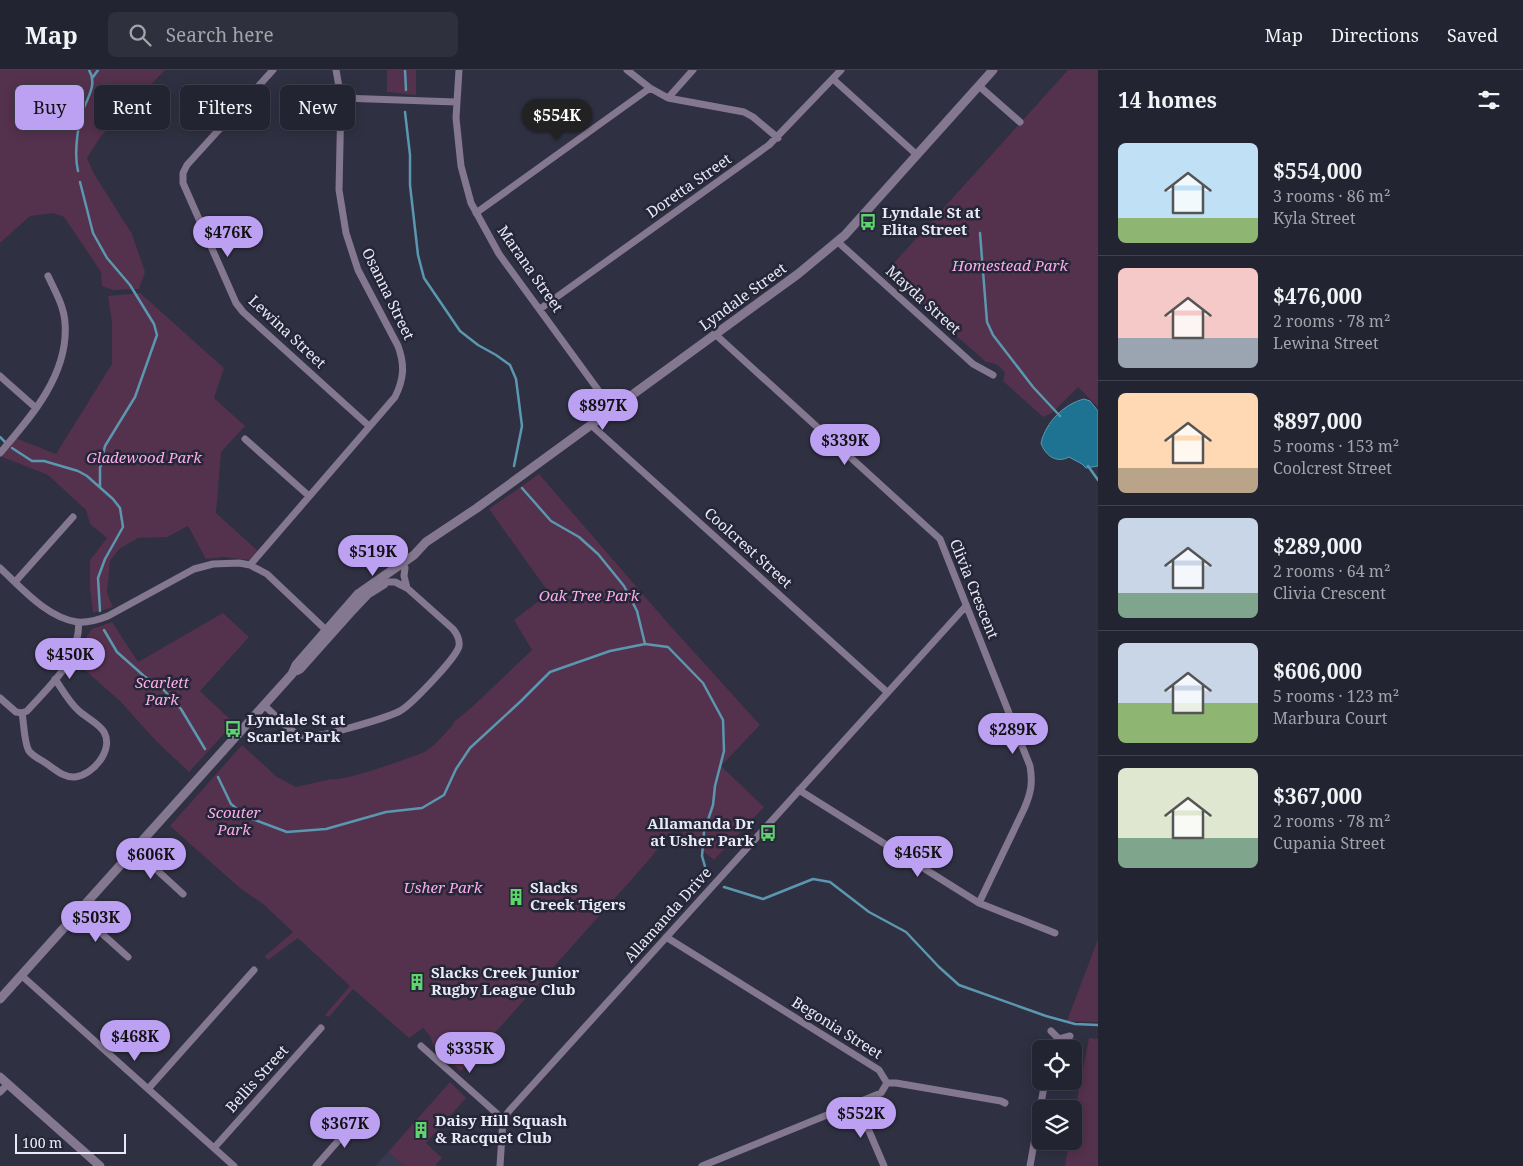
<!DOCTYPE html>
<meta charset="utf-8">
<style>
:root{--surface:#232431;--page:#2f303d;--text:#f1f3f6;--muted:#a3a4ab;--line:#40414d;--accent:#bca0f2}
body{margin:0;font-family:"Noto Serif",serif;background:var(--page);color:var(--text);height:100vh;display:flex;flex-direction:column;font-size:19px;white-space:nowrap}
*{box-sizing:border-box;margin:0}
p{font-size:16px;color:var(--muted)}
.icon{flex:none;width:28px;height:28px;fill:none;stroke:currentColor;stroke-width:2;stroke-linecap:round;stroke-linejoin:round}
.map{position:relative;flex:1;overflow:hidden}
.details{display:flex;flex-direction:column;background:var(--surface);width:425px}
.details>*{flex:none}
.top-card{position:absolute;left:15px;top:15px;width:475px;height:45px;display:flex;gap:10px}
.controls{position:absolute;left:1032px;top:970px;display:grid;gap:10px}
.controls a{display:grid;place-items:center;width:50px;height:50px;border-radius:8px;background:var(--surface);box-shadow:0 2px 12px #0003,0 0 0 1px var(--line);font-size:25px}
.scale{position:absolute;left:15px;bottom:12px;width:111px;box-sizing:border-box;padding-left:5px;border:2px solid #e9eaf6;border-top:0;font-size:14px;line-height:18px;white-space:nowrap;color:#e9eaf6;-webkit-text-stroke:4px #252637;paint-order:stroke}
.price{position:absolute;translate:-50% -42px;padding:0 11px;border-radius:18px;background:var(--accent);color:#111;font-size:16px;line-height:32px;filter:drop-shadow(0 1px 2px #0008)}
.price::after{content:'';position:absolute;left:50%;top:30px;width:15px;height:11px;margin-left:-8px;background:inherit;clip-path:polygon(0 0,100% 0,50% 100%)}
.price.current{background:#222;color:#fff}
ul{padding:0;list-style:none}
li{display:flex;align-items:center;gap:15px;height:125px;padding:0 20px}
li+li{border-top:1px solid var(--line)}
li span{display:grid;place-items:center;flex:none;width:140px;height:100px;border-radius:8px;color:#555}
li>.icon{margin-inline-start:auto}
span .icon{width:60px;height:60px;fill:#fffc;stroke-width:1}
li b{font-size:21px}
h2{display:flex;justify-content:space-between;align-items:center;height:60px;padding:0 20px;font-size:21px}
.pill{padding:0 18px;border-radius:8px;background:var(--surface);box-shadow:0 2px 12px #0003,0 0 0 1px var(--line);font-size:18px;line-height:45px}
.pill.current{background:var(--accent);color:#111}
header{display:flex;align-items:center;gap:30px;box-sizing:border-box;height:70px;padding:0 25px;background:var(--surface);border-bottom:1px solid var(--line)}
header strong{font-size:24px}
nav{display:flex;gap:28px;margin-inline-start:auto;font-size:18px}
.search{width:350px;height:45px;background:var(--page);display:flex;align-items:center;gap:12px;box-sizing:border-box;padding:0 18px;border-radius:8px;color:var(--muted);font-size:19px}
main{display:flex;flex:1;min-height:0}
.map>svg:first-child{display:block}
.built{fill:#383951}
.green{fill:#54314d}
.water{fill:#1e7392;stroke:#5b97b0}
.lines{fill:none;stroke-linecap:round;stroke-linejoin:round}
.stream{stroke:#5b97b0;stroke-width:2.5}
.minor{stroke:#847790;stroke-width:7}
.tertiary{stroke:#847790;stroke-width:9}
.labels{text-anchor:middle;stroke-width:5;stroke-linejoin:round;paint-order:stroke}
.street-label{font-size:15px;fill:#e9eaf6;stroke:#252637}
.poi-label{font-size:15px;font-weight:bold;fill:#e9eaf6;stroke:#252637;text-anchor:start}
.park-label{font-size:15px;font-style:italic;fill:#fcace9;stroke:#252637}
</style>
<header>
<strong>Map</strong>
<div class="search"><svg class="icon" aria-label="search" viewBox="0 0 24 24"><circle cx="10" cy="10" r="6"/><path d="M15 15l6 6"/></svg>Search here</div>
<nav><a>Map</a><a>Directions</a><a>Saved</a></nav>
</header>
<main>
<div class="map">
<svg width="1098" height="1096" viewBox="0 0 1098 1096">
<rect width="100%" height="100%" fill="#2f3041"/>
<path class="built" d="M388 1082 404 1096H375Z"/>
<path class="green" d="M0 0H165L101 66 87 88 94 104 132 164 145 202 139 219 113 220 102 216 101 202 64 147 53 143 30 146 0 173Z
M387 0H416V25L387 22Z
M1068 0H1098V337L1078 317 1052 343 1043 347 1003 311 1005 303C1000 295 995 293 986 292L885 203Z
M140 223 224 298 214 328 245 356 221 382 216 443 258 481 250 490 223 487 206 489 188 456 167 467 138 468 119 479 110 491 107 523 113 537 93 543 90 518V490L107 468 90 454 86 440 48 405 0 386 13 367 56 384 112 294V252L108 226Z
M539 404 666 551 760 655 721 696 764 737 714 790 675 757 648 791 461 1001 434 977 430 966 423 958 409 968 353 919 329 947 325 945 350 916 298 868 268 890 265 886 293 862 263 834 240 818 170 756 242 675 277 707 296 717 331 709C343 712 410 688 424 682 434 677 444 664 452 656L455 651 472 637 532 580 514 550 549 523 489 439Z
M223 543 249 567 200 621 234 653 189 702 156 671 120 631 79 595 87 566 92 559 112 552 138 592Z
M1098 869V952L1067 951Z
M1089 968 1098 969V1096H1065L1069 1071H1074V1046Z
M450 1012 466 1028 426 1073 442 1088 436 1094 437 1096H404L388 1082Z"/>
<path class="water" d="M1084 329 1090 331 1098 341V396L1086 398 1082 394 1069 387C1056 394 1045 385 1041 373 1046 352 1064 334 1084 329Z"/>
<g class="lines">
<path class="stream" d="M405 0 406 20
M93 7 98 0
M405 42 410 85V115L418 185 424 208 460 261 478 275 496 285 510 295 516 309 522 356 514 396
M78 101C74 85 77 65 80 49 84 32 99 16 89 0
M80 112 93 163 107 188 130 215 154 254 157 265 135 327 105 376 100 398V417
M980 163 987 252 993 265 1033 317 1060 346
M0 367 5 372
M12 378 32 391H44L78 401 87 406 113 429 120 438 123 457 105 489 98 508 100 541
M1088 396 1098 410
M522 418 551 451 579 467 598 484 624 516 637 541 645 574
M104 560 117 582 144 606 161 617 181 639 205 679
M218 707 231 734 247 747 287 762 326 759 386 742 422 738 444 725 456 699 470 678 521 631 550 602 610 581 645 574 668 577 703 613 723 650 724 681 715 716 713 735 704 762 702 786 706 800 711 804
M724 817 763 829 813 809 830 812 869 842 906 862 939 897 959 915 1046 946 1075 954 1098 955"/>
<path class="minor" d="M273 0 187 95 183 103V113L236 233 243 242 369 356
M459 0 456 48 461 96 471 133 499 184 612 339
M627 0 650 18 668 28 744 42 753 47 778 68
M833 9 917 85
M979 16 1020 52
M341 28 456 32
M668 28 693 0
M476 143 650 18
M838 172 973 294 993 305
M540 239 769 75 841 0
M715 264 940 469 1030 696C1033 713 1031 723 1024 739L979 833
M0 306 36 338
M591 355 887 622
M245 369 309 426
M0 383C31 347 69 304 65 253 64 236 55 221 48 206
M250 495 395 327C404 309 405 295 398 276L358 200 346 163 339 120 341 28 336 0
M0 498C22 518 46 547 77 552 88 553 98 550 108 546L194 499 213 494 239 493 250 495 267 504 326 560
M405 498 404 506 407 518
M15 512 73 447
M0 628 16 642 22 643
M264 635C273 643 290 663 302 666 315 670 386 648 400 641 411 635 457 587 459 576 460 570 457 564 453 559L407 518 395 512H386
M22 643C24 653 24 673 29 681 33 686 39 689 44 692 54 698 63 708 75 707 93 705 114 680 104 662 100 654 85 647 78 640 69 632 62 619 55 609
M22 643 27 641C52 613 78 593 79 552
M799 720 979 833 1055 863
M134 779 183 824
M78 842 128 887
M666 867 879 1000 887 1013H896L1001 1031 1005 1033
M21 905 234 1096
M1051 961 1059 969 1070 966
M421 976 503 1049
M1053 979 1059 969
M148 1019 254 900
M0 1022 8 1014
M857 1033 884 1096
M214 1078 321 958
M316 1096 359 1047
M500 1096 503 1049 509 1041 966 536
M702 1096 881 1023 887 1013
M1030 1096 1045 1011"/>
<path class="tertiary" d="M296 601 300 599 350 543 368 524 384 514
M0 929 292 604 296 595 358 524 414 485 426 472 477 438 798 204 845 165 993 0
M0 1007 100 1096"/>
</g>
<defs>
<g id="bus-bare" transform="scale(1.35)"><path d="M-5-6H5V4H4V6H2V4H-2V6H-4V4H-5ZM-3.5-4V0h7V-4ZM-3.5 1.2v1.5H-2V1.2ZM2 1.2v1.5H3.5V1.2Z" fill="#5ed56c" stroke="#252637" stroke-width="2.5" paint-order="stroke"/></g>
<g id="building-bare" transform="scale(1.35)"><path d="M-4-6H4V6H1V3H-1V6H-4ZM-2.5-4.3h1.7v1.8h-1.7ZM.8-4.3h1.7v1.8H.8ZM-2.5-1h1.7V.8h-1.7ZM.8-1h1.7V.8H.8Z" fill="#5ed56c" stroke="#252637" stroke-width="2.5" paint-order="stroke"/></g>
</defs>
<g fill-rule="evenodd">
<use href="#bus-bare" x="868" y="152"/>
<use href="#bus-bare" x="233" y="659"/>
<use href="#bus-bare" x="768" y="763"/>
<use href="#building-bare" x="516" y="827"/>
<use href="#building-bare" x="417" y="912"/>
<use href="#building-bare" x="421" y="1060"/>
</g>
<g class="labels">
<g class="street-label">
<text transform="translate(689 116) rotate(-35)" y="5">Doretta Street</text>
<text transform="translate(530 199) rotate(55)" y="5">Marana Street</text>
<text transform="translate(388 224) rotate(64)" y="5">Osanna Street</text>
<text transform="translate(743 227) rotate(-36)" y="5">Lyndale Street</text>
<text transform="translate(923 230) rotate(42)" y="5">Mayda Street</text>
<text transform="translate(287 262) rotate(43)" y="5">Lewina Street</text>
<text transform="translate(748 478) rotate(42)" y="5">Coolcrest Street</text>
<text transform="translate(974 519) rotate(68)" y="5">Clivia Crescent</text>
<text transform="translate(668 845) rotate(-48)" y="5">Allamanda Drive</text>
<text transform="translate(837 958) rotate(32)" y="5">Begonia Street</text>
<text transform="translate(257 1009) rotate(-48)" y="5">Bellis Street</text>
</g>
<g class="poi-label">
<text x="882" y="148">Lyndale St at<tspan x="882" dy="17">Elita Street</tspan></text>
<text x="247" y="655">Lyndale St at<tspan x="247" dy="17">Scarlet Park</tspan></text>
<text x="754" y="759" text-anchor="end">Allamanda Dr<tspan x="754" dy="17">at Usher Park</tspan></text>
<text x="530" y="823">Slacks<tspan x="530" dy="17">Creek Tigers</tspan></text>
<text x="431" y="908">Slacks Creek Junior<tspan x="431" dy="17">Rugby League Club</tspan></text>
<text x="435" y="1056">Daisy Hill Squash<tspan x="435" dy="17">&amp; Racquet Club</tspan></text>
</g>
<g class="park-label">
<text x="1010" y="201">Homestead Park</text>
<text x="144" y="393">Gladewood Park</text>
<text x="589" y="531">Oak Tree Park</text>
<text x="162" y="618">Scarlett<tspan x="162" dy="17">Park</tspan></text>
<text x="234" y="748">Scouter<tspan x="234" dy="17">Park</tspan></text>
<text x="443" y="823">Usher Park</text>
</g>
</g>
</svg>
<div class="controls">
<a><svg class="icon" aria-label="locate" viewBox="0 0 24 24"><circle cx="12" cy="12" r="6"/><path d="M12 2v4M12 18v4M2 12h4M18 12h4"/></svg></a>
<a><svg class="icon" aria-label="layers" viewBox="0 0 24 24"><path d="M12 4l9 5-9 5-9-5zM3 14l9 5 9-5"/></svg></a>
</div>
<div class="scale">100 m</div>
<b class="price current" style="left:557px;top:71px">$554K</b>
<b class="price" style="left:228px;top:188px">$476K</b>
<b class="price" style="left:603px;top:361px">$897K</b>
<b class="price" style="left:845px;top:396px">$339K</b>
<b class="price" style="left:373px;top:507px">$519K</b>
<b class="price" style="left:70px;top:610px">$450K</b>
<b class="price" style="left:1013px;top:685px">$289K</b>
<b class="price" style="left:918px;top:808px">$465K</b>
<b class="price" style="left:151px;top:810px">$606K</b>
<b class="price" style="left:96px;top:873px">$503K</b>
<b class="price" style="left:135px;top:992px">$468K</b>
<b class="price" style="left:470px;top:1004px">$335K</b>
<b class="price" style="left:861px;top:1069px">$552K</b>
<b class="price" style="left:345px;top:1079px">$367K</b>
<div class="top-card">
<a class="pill current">Buy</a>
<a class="pill">Rent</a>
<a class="pill">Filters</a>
<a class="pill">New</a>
</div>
</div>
<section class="details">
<h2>14 homes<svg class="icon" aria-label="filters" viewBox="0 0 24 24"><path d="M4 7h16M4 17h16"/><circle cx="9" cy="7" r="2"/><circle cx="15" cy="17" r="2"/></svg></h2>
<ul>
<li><span style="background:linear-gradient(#bfe0f5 75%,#8fb573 0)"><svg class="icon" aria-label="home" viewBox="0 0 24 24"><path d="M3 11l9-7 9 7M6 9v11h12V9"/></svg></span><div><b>$554,000</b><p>3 rooms · 86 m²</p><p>Kyla Street</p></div></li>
<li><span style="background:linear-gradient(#f6c9c9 70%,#9aa5b1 0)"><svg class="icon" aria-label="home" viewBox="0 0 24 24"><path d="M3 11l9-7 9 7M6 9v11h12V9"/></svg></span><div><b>$476,000</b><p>2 rooms · 78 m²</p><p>Lewina Street</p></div></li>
<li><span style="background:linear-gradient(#ffd9b3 75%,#b9a48a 0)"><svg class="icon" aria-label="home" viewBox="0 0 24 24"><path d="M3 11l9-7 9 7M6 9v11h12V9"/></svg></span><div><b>$897,000</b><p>5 rooms · 153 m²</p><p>Coolcrest Street</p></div></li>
<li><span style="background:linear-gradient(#c9d6e8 75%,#7fa58c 0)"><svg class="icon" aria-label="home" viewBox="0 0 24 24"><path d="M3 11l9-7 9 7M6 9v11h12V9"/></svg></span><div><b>$289,000</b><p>2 rooms · 64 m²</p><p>Clivia Crescent</p></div></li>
<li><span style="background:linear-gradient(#c9d6e8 60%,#8fb573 0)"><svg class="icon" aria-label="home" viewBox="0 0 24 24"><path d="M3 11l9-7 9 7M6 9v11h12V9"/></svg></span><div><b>$606,000</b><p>5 rooms · 123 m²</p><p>Marbura Court</p></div></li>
<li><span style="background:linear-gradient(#dfe7d0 70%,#7fa58c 0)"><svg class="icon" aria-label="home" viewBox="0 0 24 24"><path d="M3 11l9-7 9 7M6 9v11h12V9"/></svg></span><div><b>$367,000</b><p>2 rooms · 78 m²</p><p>Cupania Street</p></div></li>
</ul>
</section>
</main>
